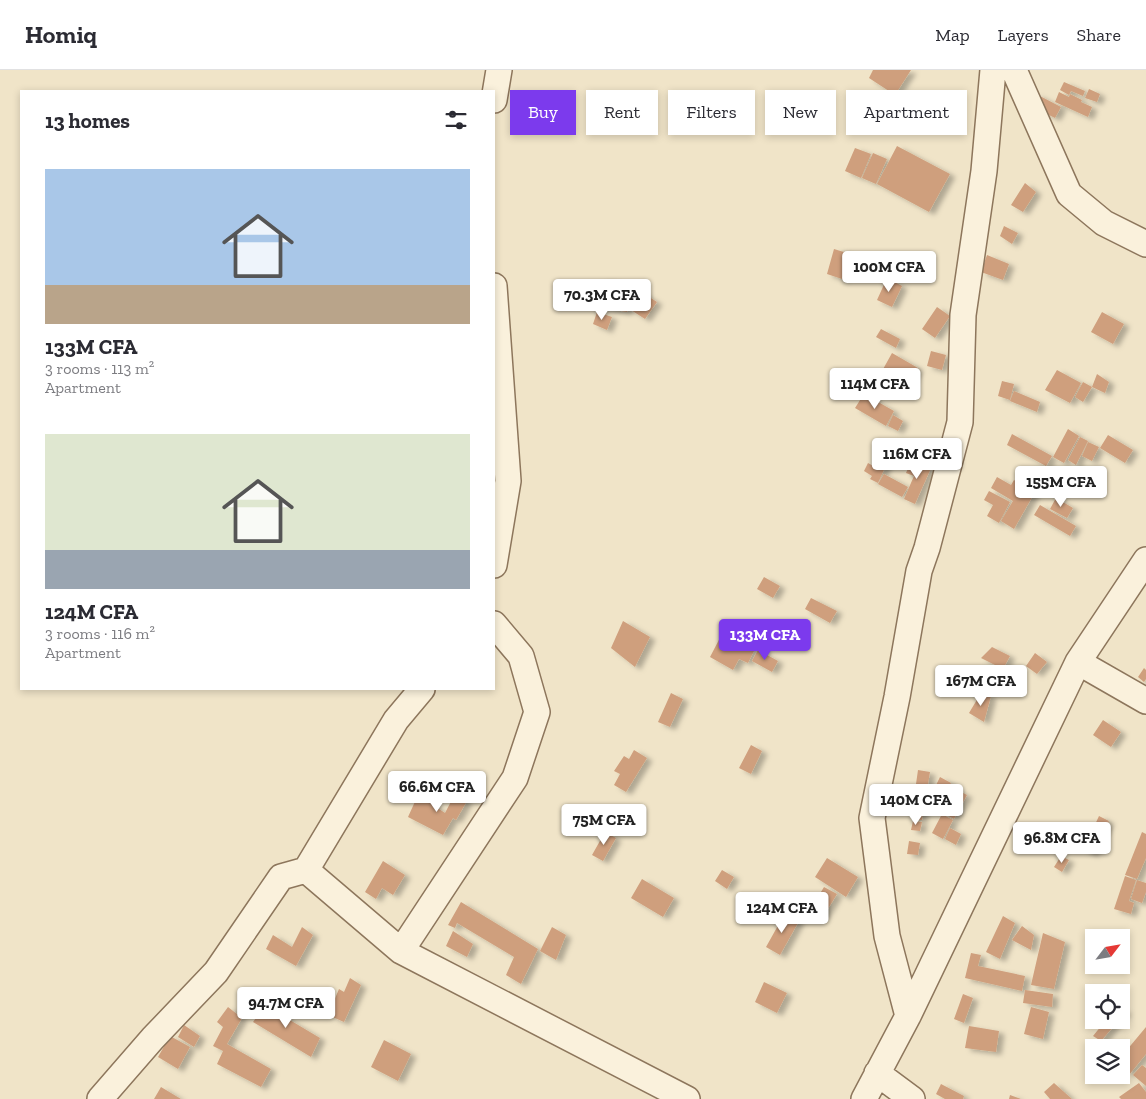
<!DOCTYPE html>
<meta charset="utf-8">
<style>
:root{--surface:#fff;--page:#f2f2f3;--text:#2b2b33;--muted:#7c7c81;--line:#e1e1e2;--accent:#7c3aed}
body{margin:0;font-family:"Zilla Slab",serif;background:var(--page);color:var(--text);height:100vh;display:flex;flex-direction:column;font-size:19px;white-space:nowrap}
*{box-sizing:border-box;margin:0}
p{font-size:16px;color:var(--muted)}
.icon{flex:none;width:28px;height:28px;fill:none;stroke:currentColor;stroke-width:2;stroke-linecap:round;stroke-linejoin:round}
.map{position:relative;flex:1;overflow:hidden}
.sheet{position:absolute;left:20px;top:20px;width:475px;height:600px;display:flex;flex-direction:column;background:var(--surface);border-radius:0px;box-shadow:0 2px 8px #0003}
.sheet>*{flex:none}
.guide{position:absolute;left:510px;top:20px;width:475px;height:45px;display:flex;gap:10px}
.needle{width:32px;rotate:59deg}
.fabs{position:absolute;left:1085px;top:859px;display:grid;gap:10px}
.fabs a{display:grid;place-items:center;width:45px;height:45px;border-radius:0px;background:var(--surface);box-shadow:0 2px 8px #0003;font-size:25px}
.price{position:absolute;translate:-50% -42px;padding:0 11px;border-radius:5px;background:#fff;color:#222;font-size:16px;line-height:32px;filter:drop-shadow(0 1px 2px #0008)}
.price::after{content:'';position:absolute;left:50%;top:30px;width:15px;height:11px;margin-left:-8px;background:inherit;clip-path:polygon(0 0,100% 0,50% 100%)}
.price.on{background:var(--accent);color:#fff}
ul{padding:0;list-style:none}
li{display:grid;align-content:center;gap:10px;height:265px;padding:0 25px}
li span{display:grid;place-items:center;height:155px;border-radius:0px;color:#555}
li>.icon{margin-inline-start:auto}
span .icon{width:90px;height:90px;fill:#fffc;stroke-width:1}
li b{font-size:21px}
h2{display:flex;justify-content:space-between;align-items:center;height:60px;padding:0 25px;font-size:21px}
.chip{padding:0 18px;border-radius:0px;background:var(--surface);box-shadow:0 2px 8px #0003;font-size:18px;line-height:45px}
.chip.on{background:var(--accent);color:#fff}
header{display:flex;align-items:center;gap:30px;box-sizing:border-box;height:70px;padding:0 25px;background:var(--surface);border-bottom:1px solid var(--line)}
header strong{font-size:24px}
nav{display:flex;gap:28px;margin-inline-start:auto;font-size:18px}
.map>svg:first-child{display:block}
.building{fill:#cf9f7d;filter:url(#shadow)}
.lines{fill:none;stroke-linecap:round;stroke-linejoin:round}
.street-casing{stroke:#8d765c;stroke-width:28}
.street{stroke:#faf1dc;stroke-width:25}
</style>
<header>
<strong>Homiq</strong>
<nav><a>Map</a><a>Layers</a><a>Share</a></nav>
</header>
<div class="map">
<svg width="1146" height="1029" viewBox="0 0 1146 1029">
<defs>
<filter id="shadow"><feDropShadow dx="5.5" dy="3" stdDeviation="2.5" flood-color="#0004"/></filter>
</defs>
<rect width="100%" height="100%" fill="#f0e4c8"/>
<path class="building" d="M873 0H911L895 25 869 8Z
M1064 12 1085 21 1083 26 1071 21 1069 25 1060 20Z
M1089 19 1100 24 1097 32 1085 28Z
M1059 22 1069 27 1070 24 1082 30 1081 32 1092 37 1088 47 1055 32Z
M1036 24 1061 37 1055 48 1031 36Z
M897 76 950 104 929 142 877 114Z
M855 78 871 84 861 108 845 101Z
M873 83 887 89 876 114 862 108Z
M1025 113 1036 122 1023 142 1011 135Z
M1004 156 1018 163 1012 174 1000 166Z
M834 179 847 183 843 195 847 196 842 209 827 204Z
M987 185 1009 194 1003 210 981 202Z
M887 208 902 216 892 237 877 230Z
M603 209 631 214 627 242 598 237Z
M637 219 657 232 645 249 631 240 636 233 631 230Z
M937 237 950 246 935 268 922 259Z
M597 242 612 247 607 260 593 254Z
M1102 242 1124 254 1113 274 1091 262Z
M881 259 900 269 896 278 876 267Z
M931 281 946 285 942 300 927 296Z
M892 283 918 298 908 316 882 301Z
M1057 300 1081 313 1070 333 1045 320Z
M1097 304 1109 312 1105 323 1092 317Z
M1002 311 1014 314 1010 330 998 326Z
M1083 312 1092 317 1083 332 1075 327Z
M1014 321 1040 332 1037 342 1010 331Z
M862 327 870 331 871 328 894 341 886 356 855 338Z
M893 345 903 351 898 361 888 356Z
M1068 359 1079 366 1064 393 1053 387Z
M1012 364 1052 386 1046 396 1007 375Z
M1108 365 1133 380 1125 393 1100 378Z
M1080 367 1088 371 1076 395 1068 390Z
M1088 372 1099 377 1092 391 1082 386Z
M882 388 888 391 878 413 870 409 872 406 864 401 868 393 877 398Z
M912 389 931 398 915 434 904 429 914 406 906 403Z
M884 404 908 417 902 427 878 414Z
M997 407 1011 415 1014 410 1035 422 1014 459 1001 451 1013 431 991 418Z
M989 421 1010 432 999 453 987 446 993 435 984 430Z
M1056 428 1073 438 1067 448 1050 439Z
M1040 435 1076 456 1070 466 1034 445Z
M764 507 780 516 773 528 757 519Z
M811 528 837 541 830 553 805 539Z
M623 551 650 567 635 597 611 578Z
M722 564 754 581 748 593 739 589 733 600 710 587Z
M992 577 1010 586 1003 599 981 588Z
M758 580 778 591 772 602 752 591Z
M1035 583 1047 592 1037 604 1026 596Z
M1144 598 1146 600V609L1144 612 1138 607Z
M671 623 683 629 670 657 658 652Z
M981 623 991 626 984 652 969 643Z
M1103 650 1121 662 1111 677 1093 665Z
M751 675 762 681 751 704 739 698Z
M634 680 647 688 626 722 614 715 620 704 614 701 624 686 629 689Z
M918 700 930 702 922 750 911 749Z
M940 707 951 713 946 722 935 717Z
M952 717 967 725 954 749 939 741Z
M456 722 467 731 456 750 453 748 443 765 408 747 418 725 445 743Z
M942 744 953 750 943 769 932 763Z
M1099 746 1109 751 1093 784 1083 780Z
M913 751 922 752 920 761 911 760Z
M950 758 961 764 956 775 945 769Z
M605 762 616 768 603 791 592 785Z
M1142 762 1146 764V788L1137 809 1125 805Z
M909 771 920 773 918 785 907 784Z
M1061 786 1069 790 1062 802 1054 797Z
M827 788 858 807 846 827 815 807Z
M383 791 405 805 393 825 382 818 376 829 365 822Z
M722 800 734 807 727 819 715 811Z
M1125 806 1136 810 1129 831 1134 833 1131 844 1114 839Z
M642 809 674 828 663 847 631 828Z
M1137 810 1146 813V822L1142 833 1131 829Z
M824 817 837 824 823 847 810 840Z
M461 832 538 879 521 914 506 905 514 887 457 853 455 858 448 855Z
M785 843 799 851 780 885 766 877Z
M1003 846 1015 853 1000 889 986 882Z
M1022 856 1034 865 1031 880 1012 870Z
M302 857 313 865 296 896 266 879 273 865 292 877Z
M552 857 566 865 556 890 540 881Z
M453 861 473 874 467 887 446 876Z
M1043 863 1065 872 1054 919 1031 915Z
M971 883 981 885 978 896 1025 906 1022 921 965 908Z
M350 908 361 915 344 952 328 945 339 919 344 922Z
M764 912 787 923 777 943 755 932Z
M1025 920 1053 924 1052 937 1023 933Z
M963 924 973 928 964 953 954 949Z
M269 930 281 938 278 943 320 968 311 987 253 952Z
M228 937 242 948 227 974 271 999 261 1017 217 994 223 981 213 976 223 957 217 952Z
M1031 937 1049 942 1043 969 1024 964Z
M1121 938 1126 942 1121 948Z
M1106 950H1119L1101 971 1093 966Z
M184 955 200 966 194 977 178 967Z
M969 956 999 961 996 982 965 978Z
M1146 957V984L1129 1005 1121 994V987Z
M170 966 190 977 178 999 158 987Z
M384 970 411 984 398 1011 371 997Z
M1142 995 1146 998V1016L1133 1005Z
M1054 1013 1072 1029H1050L1044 1022Z
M1139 1013 1146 1022V1029H1121L1119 1027Z
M941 1014 964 1026 963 1029H945L936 1024Z
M161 1017 181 1029H154Z
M1010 1025 1021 1029H1009Z"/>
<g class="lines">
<g class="street-casing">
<path id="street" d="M1014 0 1069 124 1104 153 1146 174
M494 30 499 0
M494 216 508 411 494 495
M1078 592 1146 631
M422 619 396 650 306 800 401 881 687 1029
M401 881 515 708 537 642 521 586 494 554
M908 946 887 866 872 748 897 627 919 501 927 478 960 352 963 245 984 101 993 0
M877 1003 912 1029
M100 1029 153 968 216 902 281 807 306 800
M864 1029 908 946 1078 592 1146 490"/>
</g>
<use href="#street" class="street"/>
</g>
</svg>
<div class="fabs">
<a><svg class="needle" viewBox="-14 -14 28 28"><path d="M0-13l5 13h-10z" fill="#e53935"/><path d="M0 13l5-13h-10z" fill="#7c7c81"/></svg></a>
<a><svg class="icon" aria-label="locate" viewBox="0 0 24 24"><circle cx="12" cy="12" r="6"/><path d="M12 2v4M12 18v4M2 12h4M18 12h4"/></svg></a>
<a><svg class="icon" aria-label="layers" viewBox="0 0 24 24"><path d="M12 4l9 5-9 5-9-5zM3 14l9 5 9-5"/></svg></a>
</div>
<b class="price" style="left:889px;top:223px">100M CFA</b>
<b class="price" style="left:602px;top:251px">70.3M CFA</b>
<b class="price" style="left:875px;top:340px">114M CFA</b>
<b class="price" style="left:917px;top:410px">116M CFA</b>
<b class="price" style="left:1061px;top:438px">155M CFA</b>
<b class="price on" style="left:765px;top:591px">133M CFA</b>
<b class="price" style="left:981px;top:637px">167M CFA</b>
<b class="price" style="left:437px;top:743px">66.6M CFA</b>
<b class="price" style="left:916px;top:756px">140M CFA</b>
<b class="price" style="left:604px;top:776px">75M CFA</b>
<b class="price" style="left:1062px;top:794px">96.8M CFA</b>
<b class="price" style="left:782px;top:864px">124M CFA</b>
<b class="price" style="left:286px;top:959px">94.7M CFA</b>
<div class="guide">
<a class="chip on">Buy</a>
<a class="chip">Rent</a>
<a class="chip">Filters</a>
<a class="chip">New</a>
<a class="chip">Apartment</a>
</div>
<section class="sheet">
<h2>13 homes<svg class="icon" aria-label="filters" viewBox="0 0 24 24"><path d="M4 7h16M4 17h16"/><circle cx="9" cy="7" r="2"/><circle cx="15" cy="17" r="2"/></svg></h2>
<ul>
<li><span style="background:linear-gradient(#a9c7e8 75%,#b9a48a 0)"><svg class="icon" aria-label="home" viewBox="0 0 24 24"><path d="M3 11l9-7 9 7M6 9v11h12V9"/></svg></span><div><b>133M CFA</b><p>3 rooms · 113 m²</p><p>Apartment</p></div></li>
<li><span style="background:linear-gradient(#dfe7d0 75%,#9aa5b1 0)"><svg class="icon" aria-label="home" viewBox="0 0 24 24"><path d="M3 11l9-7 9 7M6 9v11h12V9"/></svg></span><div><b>124M CFA</b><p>3 rooms · 116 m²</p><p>Apartment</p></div></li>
</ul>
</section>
</div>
